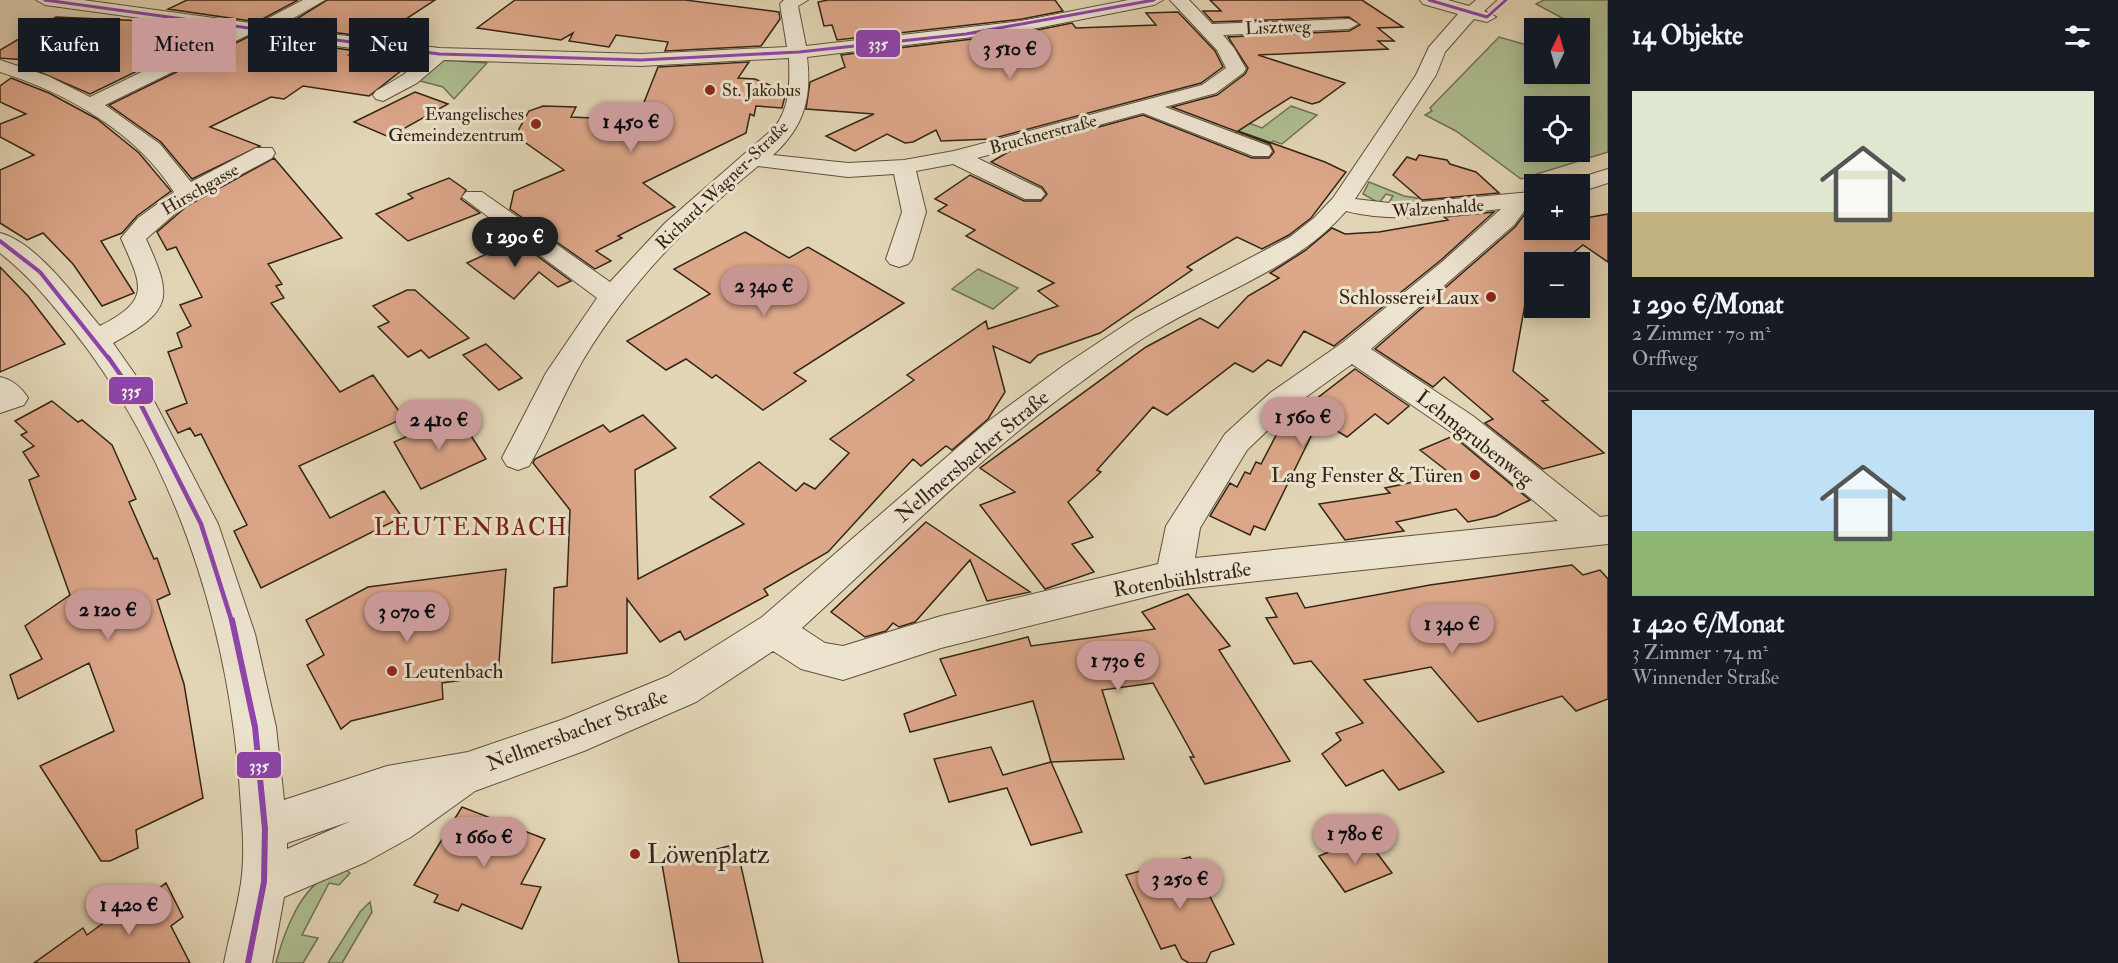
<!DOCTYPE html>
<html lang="de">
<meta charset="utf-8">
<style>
:root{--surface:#171b24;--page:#20242c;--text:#f1f3f6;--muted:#9ea1a6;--line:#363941;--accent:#c59692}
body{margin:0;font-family:"IM FELL Double Pica",serif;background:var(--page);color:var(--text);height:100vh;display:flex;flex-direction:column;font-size:22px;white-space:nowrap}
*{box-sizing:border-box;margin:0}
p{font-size:20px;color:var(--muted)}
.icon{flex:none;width:33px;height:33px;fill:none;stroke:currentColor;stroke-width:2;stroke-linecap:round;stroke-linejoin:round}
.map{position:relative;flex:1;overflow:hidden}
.drawer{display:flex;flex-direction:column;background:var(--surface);width:510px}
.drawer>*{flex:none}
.hud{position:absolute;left:18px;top:18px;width:570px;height:54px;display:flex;gap:12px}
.needle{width:39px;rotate:5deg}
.buttons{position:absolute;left:1524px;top:18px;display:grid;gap:12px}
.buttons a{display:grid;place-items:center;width:66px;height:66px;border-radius:0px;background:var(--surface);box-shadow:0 3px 15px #0003;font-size:30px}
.price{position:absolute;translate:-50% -51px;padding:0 14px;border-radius:21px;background:var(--accent);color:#111;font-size:20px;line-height:39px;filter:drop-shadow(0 2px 3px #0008)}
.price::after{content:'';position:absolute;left:50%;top:36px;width:18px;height:14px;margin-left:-9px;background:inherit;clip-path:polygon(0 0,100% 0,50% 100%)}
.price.selected{background:#222;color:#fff}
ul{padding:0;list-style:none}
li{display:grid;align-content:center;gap:12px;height:318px;padding:0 24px}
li+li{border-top:2px solid var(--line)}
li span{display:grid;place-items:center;height:186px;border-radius:0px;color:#555}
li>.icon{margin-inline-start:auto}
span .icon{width:108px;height:108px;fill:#fffc;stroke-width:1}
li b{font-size:26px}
h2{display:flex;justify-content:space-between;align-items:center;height:72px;padding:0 24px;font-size:26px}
.pill{padding:0 21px;border-radius:0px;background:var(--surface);box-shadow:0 3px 15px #0003;font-size:21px;line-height:54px}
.pill.selected{background:var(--accent);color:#111}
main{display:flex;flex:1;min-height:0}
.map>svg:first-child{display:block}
.green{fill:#aebf92;stroke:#707254;stroke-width:1.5;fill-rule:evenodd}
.building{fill:#dda78a;stroke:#322515;stroke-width:1.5}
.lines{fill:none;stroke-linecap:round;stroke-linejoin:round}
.minor-casing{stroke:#5e513d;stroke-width:2}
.minor{fill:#ede4d0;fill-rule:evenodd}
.bus-1-far3-casing{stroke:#ede4d0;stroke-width:6}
.bus-1-far2-casing{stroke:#ede4d0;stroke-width:8}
.bus-1-far1-casing{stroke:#ede4d0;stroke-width:9}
.bus-1-casing{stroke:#ede4d0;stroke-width:10}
.bus-1-far3{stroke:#8e44ad;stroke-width:3}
.bus-1-far2{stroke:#8e44ad;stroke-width:4}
.bus-1-far1{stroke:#8e44ad;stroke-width:4.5}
.bus-1{stroke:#8e44ad;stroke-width:6}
.poi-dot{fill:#8f2418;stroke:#ede4d0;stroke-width:2}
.labels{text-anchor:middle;stroke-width:6;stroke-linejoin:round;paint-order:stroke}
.far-street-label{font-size:18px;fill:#322515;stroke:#ede4d0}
.far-poi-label{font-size:18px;fill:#322515;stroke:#ede4d0;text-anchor:start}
.poi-label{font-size:21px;fill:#322515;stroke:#ede4d0;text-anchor:end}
.street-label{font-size:21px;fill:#322515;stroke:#ede4d0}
.quarter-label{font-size:24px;letter-spacing:1.5px;fill:#7a1f14;stroke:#ede4d0}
.near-poi-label{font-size:26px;fill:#322515;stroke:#ede4d0;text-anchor:start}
.line-badge{stroke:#ede4d0;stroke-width:2}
.badge-label{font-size:16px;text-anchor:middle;font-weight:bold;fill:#fff}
</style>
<main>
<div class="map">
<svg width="1608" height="963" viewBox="0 0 1608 963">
<rect width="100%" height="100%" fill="#e3d6b6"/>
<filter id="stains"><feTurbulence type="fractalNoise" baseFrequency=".00333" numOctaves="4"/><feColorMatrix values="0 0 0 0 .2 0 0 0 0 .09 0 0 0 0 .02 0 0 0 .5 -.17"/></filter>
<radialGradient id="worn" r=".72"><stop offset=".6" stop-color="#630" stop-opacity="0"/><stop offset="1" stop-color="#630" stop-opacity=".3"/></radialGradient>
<path class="green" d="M1544 0H1608V152L1521 179 1456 131 1425 115 1432 111 1430 108 1499 37 1534 47V74H1580L1579 27 1536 4ZM1534 106H1580V152H1534Z
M441 60 487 63 454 99 443 87 416 80Z
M1291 106 1317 115 1282 144 1273 141 1265 147 1232 135 1249 123 1262 128Z
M1369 182 1404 196 1436 201 1388 204 1393 196 1386 194 1379 203 1363 194Z
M978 269 1018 288 993 309 952 289Z
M345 869 350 873 339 885 329 883 302 935 318 938 303 963H276C283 936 298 893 324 878 330 874 338 872 345 869Z
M370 902 372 912 342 963H328L360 912Z"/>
<path class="building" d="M187 0H298L257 22 168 9Z
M327 0H435L377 38 285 26Z
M515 0H685L779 12 780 19 761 46 665 51 668 42 616 35 609 47 569 41 573 33 561 40 477 28Z
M828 0H1055L1063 11 1022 19 837 40 832 25 824 26 818 2Z
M1210 0H1362L1403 27 1378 28 1394 41H1378L1388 49 1258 55 1345 83 1319 102 1312 104 1291 97 1238 131 1325 162 1346 172 1311 218 1289 235 1262 249 1237 237 1187 267 1192 270 1100 333 1038 355 1030 363 993 346 1005 392 988 419 952 450 946 446 921 466 913 459 828 552 764 589 768 595 685 640 680 631 660 642 627 599V653L552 663 554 588 567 586 570 510 533 463 535 459 603 425 610 432 643 415 676 448 635 470 638 579 744 524 710 497 759 462 796 491 804 483 815 489 849 453 830 439 914 380 907 375 986 321 988 329 1058 306 1038 291 1054 283 966 236 975 230 938 211 947 205 935 199 970 175 1024 201H1041L1047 194 1042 187 991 162 1010 151 1143 115 1252 158H1269L1274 152 1270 144 1172 107 1217 95 1245 74 1248 68 1228 37 1349 31 1360 25 1349 17 1213 22 1203 11H1221Z
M1178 12 1215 51 1223 67 1201 83 991 139 941 141 936 130 913 142 905 143 887 134 855 151 826 136 874 114 806 109 810 82 845 67 841 55 1022 33 1072 23 1076 28 1156 25 1146 13Z
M56 17 145 21 220 31 90 94 28 67 38 61 0 58V50Z
M250 36 356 51 349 55 411 63 369 96 303 86 284 99 271 97 210 127 260 146 192 179 161 142 109 105Z
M749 62 738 78 755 79 786 92 782 108 756 106 754 116 750 114 746 133 643 183 675 207 618 236 622 238 596 251 611 261 595 269 510 209 514 191 564 170 519 138V129L529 111 543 106 576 107 571 117 637 120 658 67Z
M11 78 49 93 97 119 139 153 171 191 137 216 122 233 101 241 134 293 102 306 73 264 43 233 27 240 0 223V170L34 155 0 137V124L26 114 0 102V86Z
M415 92 448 104 389 137 354 122Z
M1419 155 1447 160 1450 164 1476 172 1499 193 1422 200 1393 175 1407 157 1416 160Z
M274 158 342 238 268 264 282 284 276 286 284 298 271 303 340 392 373 375 404 418 299 466 330 518 384 491 402 517 261 588 234 531 247 525 201 434 195 436 190 428 178 433 166 411 187 403 168 352 182 347 177 333 191 326 180 305 202 297 176 247 167 250 157 232 187 206Z
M449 178 466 190 461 199 480 213 408 241 376 214 413 198 408 194Z
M1494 212 1441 260 1334 346 1304 331 1281 366 1268 360 1253 372 1235 363 1167 415 1153 407 1097 470 1101 472 1068 502 1093 537 1072 544 1094 572 1045 589 980 505 1015 492 980 468 1146 347 1200 318 1218 328 1248 296 1279 278 1270 273 1306 250 1332 228 1345 234 1379 232 1448 220 1444 217Z
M1608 214V262L1583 245 1563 261 1558 258 1553 262 1534 254 1513 371 1548 400 1542 401 1604 453 1543 469 1485 423 1493 419 1444 377 1433 387 1375 349 1515 227 1524 215 1534 224V230H1580V219Z
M505 232 571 281 558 287 539 272 514 299 467 263 506 245Z
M745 232 789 258 808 247 904 303 794 373 806 381 763 410 716 375 712 378 686 359 666 370 627 341 710 294 674 269Z
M0 267 28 296 65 344 0 372Z
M407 290H415L469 338 429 358 421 350 408 357 378 327 389 322 373 306Z
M486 344 522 378 499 390 463 355Z
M1355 369 1409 406 1388 424 1375 414 1347 437 1319 420 1265 530 1254 526 1250 535 1210 516 1230 483 1237 487 1245 472 1250 474 1256 462 1261 464 1281 426Z
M52 401 78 422 82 420 112 445 136 499 129 502 154 559 157 558 170 594 157 600 184 684 203 798 136 830 138 848 110 861H101L40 766 114 731 89 663 18 699 10 675 42 659 25 626 70 595 29 480 39 476 23 452 34 446 21 435 27 432 15 421Z
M457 414 486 459 421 489 394 442Z
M1453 436 1530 500 1496 516 1468 522 1456 509 1396 522 1404 531 1345 540 1319 504 1390 493 1385 488 1451 474 1420 450Z
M926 522 1030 592 987 601 970 560 915 622 899 627 893 623 886 631 865 637 831 612Z
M1572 565 1583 575 1600 570 1608 579V699L1576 711 1562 696 1478 722 1431 667 1364 680 1444 772 1399 790 1383 770 1346 786 1322 754 1341 740 1336 733 1363 723 1311 661 1294 664 1266 618 1277 617 1266 598 1297 593 1305 608 1430 585Z
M506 569 498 675 442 683 443 699 351 721 341 729 307 665 324 655 306 620 368 587Z
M1188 594 1230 646 1219 650 1290 761 1205 784 1190 757H1194L1153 683 1102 690 1124 759 1051 762 1033 701 910 732 904 714 956 695 940 659 1028 637 1031 646 1155 629 1142 612Z
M991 747 1003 775 1051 762 1082 832 1031 845 1007 788 949 802 934 759Z
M462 807 545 839 521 884 541 887 522 929 462 904 458 911 434 902 438 895 414 885Z
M1365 837 1392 873 1345 892 1319 856Z
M736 844 763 963H679L662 864Z
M1190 857 1234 944 1211 952 1206 963H1189L1182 959 1175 945 1161 949 1126 875Z
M166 883 183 917 171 926 190 963H34L83 928 87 935 142 895V901Z"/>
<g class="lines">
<g class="minor-casing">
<path id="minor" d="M36 0H83L257 24 303 0H325L278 27 439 48 641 54 787 47 780 4 784 0H808L798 6 806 46 1022 21 1128 0H1163L1154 5 1022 31 807 57C812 98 804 127 773 155L848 163 904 160 954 151 1202 85 1226 68 1217 50 1170 0H1189L1212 24 1349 19 1358 24 1349 29 1223 35 1234 48 1246 69 1243 73 1216 93 1165 107 1269 146 1272 151 1269 156H1253L1143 113 977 158 1041 189 1045 194 1041 199H1025L953 164 916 171 926 212 912 259 908 264 899 267 890 264 886 259 902 212 894 174 848 177 758 166C690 222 629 283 583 360 563 394 549 432 529 466L518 470 507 466 502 458 546 373 597 298 462 197 466 192H482L610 282 665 223 774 128C790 108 790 83 789 58L641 66 444 60 417 83 383 101 376 99 373 95 376 91 403 75 423 58 250 34 105 105 160 144 191 182 256 148H272L275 153 272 158 186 204 146 239C173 298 173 310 113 343L155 403 218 524 255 634 276 727 284 800 387 766 468 752 564 719 668 676 762 617 987 422 1063 366 1134 319 1290 237 1314 218 1333 198 1383 124 1416 75 1429 47 1458 14 1423 4 1420 0H1448L1469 6 1476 0H1496L1484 11 1496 17 1487 22 1474 19 1445 52 1436 75 1355 199 1398 204 1533 192 1534 206 1527 207 1514 225 1371 349 1473 416 1600 517 1608 516V544L1174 590 941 648 843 680 801 669 773 651 696 702 584 751 475 791 411 837 366 862 284 897 272 963H224C229 937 237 910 241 883 246 849 241 813 239 778 226 618 173 456 72 329 47 298 31 278 0 253V233C36 242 76 298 100 326 153 299 141 285 121 238L138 218 174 192C136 132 67 93 0 72V60L48 76 90 97 228 30 45 5ZM1501 209 1442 262 1342 343 1270 393 1225 434 1166 526 1158 564 941 616 843 646 825 643 802 628C894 544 983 453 1084 380 1107 363 1131 345 1155 331 1218 293 1297 268 1346 211 1397 224 1449 214 1501 209ZM1352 364 1451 432 1558 521 1195 558 1200 528 1247 450 1292 407ZM351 821 287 849V843Z
M1608 169V183L1580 192V184H1569L1572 180Z
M0 377C13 380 21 387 28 398L24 405 0 413Z"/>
</g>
<use href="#minor" class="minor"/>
<g class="bus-1-far3-casing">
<path id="bus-1-far3" d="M45 0 439 54 641 60 799 52 966 34 1154 0
M1429 0 1487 17 1506 0"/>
</g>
<g class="bus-1-far2-casing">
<path id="bus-1-far2" d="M0 241 40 272 109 359"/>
</g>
<g class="bus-1-far1-casing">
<path id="bus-1-far1" d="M108 357 140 403 201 524 232 622"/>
</g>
<g class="bus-1-casing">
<path id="bus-1" d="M232 620 255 727 265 829 264 882 248 963"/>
</g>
<use href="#bus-1-far3" class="bus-1-far3"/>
<use href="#bus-1-far2" class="bus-1-far2"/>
<use href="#bus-1-far1" class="bus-1-far1"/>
<use href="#bus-1" class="bus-1"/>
</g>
<g class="poi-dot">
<circle cx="710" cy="90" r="6"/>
<circle cx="536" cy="124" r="6"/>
<circle cx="1491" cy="297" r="6"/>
<circle cx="1475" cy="475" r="6"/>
<circle cx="392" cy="671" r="6"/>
<circle cx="635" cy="854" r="6"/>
</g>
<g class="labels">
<g class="far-street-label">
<text transform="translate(1278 27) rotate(-2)" y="6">Lisztweg</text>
<text transform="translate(1043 134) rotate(-15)" y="6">Brucknerstraße</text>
<text transform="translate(722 185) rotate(-44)" y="6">Richard-Wagner-Straße</text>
<text transform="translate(200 189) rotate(-30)" y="6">Hirschgasse</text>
<text transform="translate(1438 208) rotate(-4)" y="6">Walzenhalde</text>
</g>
<g class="far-poi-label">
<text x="722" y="96">St. Jakobus</text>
<text x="524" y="120" text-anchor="end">Evangelisches<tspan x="524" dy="21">Gemeindezentrum</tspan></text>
</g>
<g class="poi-label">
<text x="1479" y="304">Schlosserei Laux</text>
<text x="1463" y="482">Lang Fenster &amp; Türen</text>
<text x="404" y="678" text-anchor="start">Leutenbach</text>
</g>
<g class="street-label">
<text transform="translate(1475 438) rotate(38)" y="7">Lehmgrubenweg</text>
<text transform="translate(972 456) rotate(-40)" y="7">Nellmersbacher Straße</text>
<text transform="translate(1182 579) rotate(-9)" y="7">Rotenbühlstraße</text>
<text transform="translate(577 730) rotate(-21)" y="7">Nellmersbacher Straße</text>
</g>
<g class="quarter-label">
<text x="471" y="535">LEUTENBACH</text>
</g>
<g class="near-poi-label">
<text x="647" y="863">Löwenplatz</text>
</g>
</g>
<g class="line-badge">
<rect x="855" y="29" width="46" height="29" rx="6" fill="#8e44ad"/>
<rect x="108" y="376" width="46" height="29" rx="6" fill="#8e44ad"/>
<rect x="236" y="751" width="46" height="28" rx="6" fill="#8e44ad"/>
</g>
<g class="badge-label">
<text x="878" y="49">335</text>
<text x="131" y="396">335</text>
<text x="259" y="771">335</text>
</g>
<rect width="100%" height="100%" filter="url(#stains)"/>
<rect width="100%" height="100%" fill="url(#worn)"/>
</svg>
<div class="buttons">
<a><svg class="needle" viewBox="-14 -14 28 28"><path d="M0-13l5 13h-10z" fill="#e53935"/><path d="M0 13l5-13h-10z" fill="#9ea1a6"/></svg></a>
<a><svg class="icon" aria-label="locate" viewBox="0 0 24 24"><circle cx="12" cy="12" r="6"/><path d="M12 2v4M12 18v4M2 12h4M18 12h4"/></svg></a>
<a>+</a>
<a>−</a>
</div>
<b class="price" style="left:1010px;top:80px">3 510 €</b>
<b class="price" style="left:631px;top:153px">1 450 €</b>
<b class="price selected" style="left:515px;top:268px">1 290 €</b>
<b class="price" style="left:764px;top:317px">2 340 €</b>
<b class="price" style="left:1303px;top:448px">1 560 €</b>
<b class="price" style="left:439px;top:451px">2 410 €</b>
<b class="price" style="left:108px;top:641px">2 120 €</b>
<b class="price" style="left:407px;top:643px">3 070 €</b>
<b class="price" style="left:1452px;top:655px">1 340 €</b>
<b class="price" style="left:1118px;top:692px">1 730 €</b>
<b class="price" style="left:1355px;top:865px">1 780 €</b>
<b class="price" style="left:484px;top:868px">1 660 €</b>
<b class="price" style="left:1180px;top:910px">3 250 €</b>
<b class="price" style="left:129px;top:936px">1 420 €</b>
<div class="hud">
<a class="pill">Kaufen</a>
<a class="pill selected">Mieten</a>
<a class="pill">Filter</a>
<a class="pill">Neu</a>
</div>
</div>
<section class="drawer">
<h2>14 Objekte<svg class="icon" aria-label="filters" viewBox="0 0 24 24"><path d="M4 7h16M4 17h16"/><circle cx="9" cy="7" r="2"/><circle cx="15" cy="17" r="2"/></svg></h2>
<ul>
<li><span style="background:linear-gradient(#dfe7d0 65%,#c2b280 0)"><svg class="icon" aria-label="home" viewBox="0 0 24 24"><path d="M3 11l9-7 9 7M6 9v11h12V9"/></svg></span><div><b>1 290 €/Monat</b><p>2 Zimmer · 70 m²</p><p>Orffweg</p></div></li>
<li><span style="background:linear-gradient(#bfe0f5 65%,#8fb573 0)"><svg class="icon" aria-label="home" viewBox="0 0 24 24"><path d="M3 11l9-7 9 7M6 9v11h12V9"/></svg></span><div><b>1 420 €/Monat</b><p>3 Zimmer · 74 m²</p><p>Winnender Straße</p></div></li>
</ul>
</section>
</main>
